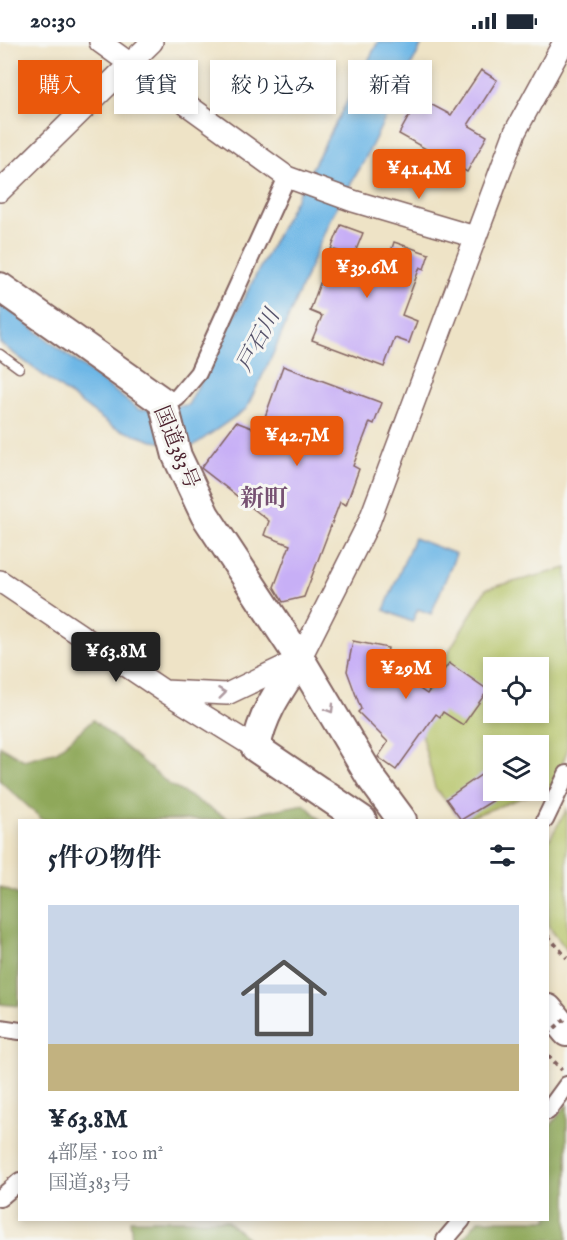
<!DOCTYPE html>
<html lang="ja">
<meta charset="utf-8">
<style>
:root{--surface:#fff;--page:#f6f6f7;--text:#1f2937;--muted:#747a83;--line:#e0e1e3;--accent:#ea580c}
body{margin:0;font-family:"IM FELL English","Noto Serif JP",serif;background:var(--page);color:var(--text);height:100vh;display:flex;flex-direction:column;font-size:22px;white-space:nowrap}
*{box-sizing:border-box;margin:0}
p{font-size:20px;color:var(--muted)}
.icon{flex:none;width:33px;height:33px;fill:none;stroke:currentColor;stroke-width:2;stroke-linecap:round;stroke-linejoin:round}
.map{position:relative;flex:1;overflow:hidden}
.details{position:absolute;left:18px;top:777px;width:531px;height:402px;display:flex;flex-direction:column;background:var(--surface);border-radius:0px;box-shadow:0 3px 9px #0003}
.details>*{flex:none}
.banner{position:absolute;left:18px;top:18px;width:531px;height:54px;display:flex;gap:12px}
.buttons{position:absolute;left:483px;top:615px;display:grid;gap:12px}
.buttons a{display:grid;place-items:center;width:66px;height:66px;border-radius:0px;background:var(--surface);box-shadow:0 3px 9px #0003;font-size:30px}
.price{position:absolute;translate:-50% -51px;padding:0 14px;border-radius:6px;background:var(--accent);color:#fff;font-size:20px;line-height:39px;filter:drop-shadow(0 2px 3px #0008)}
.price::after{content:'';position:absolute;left:50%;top:36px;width:18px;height:14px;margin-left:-9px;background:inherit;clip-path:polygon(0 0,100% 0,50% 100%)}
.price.current{background:#222;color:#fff}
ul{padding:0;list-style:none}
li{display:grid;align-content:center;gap:12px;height:318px;padding:0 30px}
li+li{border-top:2px solid var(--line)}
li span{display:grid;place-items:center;height:186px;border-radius:0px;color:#555}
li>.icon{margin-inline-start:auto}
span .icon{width:108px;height:108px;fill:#fffc;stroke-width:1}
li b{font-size:26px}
h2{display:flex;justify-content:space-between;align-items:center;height:72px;padding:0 30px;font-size:26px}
.chip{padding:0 21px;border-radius:0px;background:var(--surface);box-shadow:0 3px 9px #0003;font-size:21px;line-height:54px}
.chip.current{background:var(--accent);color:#fff}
.status{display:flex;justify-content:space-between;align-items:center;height:42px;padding:0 30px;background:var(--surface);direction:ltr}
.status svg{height:16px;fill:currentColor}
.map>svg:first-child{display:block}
.green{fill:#b4c265;stroke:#7f7048;stroke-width:1.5;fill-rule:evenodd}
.forest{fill:#8fa85a;stroke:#6c6442;stroke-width:1.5}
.water{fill:#6eb7e6;stroke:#5c6b88;stroke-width:1.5}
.building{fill:#c7aff6}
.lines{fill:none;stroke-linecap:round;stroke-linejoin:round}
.service-casing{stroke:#836461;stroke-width:11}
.minor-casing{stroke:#836461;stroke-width:20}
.tertiary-casing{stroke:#836461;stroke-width:24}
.trunk-casing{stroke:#836461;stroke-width:32}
.path{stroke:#836461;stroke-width:4;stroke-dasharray:4.5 4.5;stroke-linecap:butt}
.service{stroke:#fff;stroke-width:8}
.minor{stroke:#fff;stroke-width:16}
.tertiary{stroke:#fff;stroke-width:21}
.trunk{stroke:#fff;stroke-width:28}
.path-bridge{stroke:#836461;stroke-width:4;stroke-dasharray:4.5 4.5;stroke-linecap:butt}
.oneway{stroke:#ae9aa0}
.labels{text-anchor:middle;stroke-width:6;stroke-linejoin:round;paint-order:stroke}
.street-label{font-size:21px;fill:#4a1f2b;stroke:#f6f6f2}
.water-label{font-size:22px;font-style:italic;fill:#57546c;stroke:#f6f6f2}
.quarter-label{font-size:24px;font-weight:bold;fill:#765172;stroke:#f6f6f2}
</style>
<div class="status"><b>20:30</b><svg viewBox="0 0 49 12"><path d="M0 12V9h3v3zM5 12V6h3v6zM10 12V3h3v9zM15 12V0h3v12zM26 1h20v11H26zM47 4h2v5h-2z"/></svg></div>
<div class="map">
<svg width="567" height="1198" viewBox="0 0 567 1198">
<rect width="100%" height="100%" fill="#f6f6f2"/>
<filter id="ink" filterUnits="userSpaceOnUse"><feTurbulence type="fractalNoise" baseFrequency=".0167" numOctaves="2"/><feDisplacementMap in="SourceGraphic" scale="12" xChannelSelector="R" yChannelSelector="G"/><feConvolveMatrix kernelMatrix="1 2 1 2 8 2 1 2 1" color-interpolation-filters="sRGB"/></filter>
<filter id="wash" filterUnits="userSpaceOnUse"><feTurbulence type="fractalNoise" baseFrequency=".008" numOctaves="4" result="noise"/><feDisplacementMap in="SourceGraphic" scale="24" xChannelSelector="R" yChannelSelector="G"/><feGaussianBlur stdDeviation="1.35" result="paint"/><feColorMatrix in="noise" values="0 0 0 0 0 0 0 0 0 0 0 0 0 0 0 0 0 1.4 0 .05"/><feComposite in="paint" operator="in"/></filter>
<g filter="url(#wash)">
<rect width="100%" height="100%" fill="#eee3c6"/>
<path class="green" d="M567 526V709L554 744 462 778 435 746 416 671 430 641 486 547ZM494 626H538V670H494ZM494 704H538V748H494Z
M567 767V908L548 884V800Z"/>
<path class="forest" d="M93 678 170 743 228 777 304 762 321 778H43L0 739V704L24 718 57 709Z
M0 845 19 853V964L0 962Z
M567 1062V1198H462L478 1178H548V1087Z
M130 1178H226L250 1198H132Z"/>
<path class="water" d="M378 0H423L363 121 331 175 273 312 246 367 193 404 153 399 113 385 0 301V261L139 368 188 363Z
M414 496 456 512 431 572 418 567 412 580 384 568Z"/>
<g id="blocks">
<path class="building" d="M481 28 497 38 468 83 487 94 467 130 399 92 419 56 451 73Z
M341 183 363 191 356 208 388 219 394 200 429 212 424 227 420 225 402 273 417 279 409 301 395 296 384 325 312 298 322 274 310 269 320 241 325 243 338 209 331 207Z
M283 324 382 361 374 382 370 380 353 424 359 427 346 463 340 460 304 555 283 560 274 545 290 503 264 493 269 479 201 426 236 380 260 389Z
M353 599 388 606 385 623 427 652 449 621 488 648 463 683 443 670 440 675 436 672 396 728 378 715 388 700 358 670 361 667 347 629Z
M494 724V758L461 778 446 757Z"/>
</g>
</g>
<g filter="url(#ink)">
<use href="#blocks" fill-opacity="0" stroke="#836461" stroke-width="1.5"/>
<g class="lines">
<g class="service-casing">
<path id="service" d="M0 312 19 326"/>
</g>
<g class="minor-casing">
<path id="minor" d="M163 360 177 356 198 331 287 135
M545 778 567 732
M0 986 20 989
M548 1069 567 1043
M0 1156 20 1139
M445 1198 462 1178"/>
</g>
<g class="tertiary-casing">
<path id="tertiary" d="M100 0 287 135 353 159 475 195
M0 149 152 0
M0 539 164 649 256 706
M164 649 227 652 300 617 369 480 515 90 564 0"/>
</g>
<g class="trunk-casing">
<path id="trunk" d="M0 245 163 360 177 414 205 473 300 617 371 736 402 778
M300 617C281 646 262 671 256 706L362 778
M548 967 567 990"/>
</g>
<path class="path" d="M548 894 567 916
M548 1013 562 1028"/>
<use href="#service" class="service"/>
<use href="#minor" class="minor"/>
<use href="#tertiary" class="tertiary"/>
<use href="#trunk" class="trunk"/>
<path class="path-bridge" d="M548 992 567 975"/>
</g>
<defs><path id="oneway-chevron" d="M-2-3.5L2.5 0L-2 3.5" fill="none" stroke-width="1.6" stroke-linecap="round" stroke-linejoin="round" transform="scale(1.5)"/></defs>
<g class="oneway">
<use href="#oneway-chevron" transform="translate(222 651) rotate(-7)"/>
<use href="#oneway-chevron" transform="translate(330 667) rotate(59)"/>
</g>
</g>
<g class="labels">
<g class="street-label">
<text transform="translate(177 405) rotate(68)" y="7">国道383号</text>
</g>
<g class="water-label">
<text transform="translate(257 298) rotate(-62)" y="8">戸石川</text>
</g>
<g class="quarter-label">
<text x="264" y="464">新町</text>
</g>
</g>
</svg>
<div class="buttons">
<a><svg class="icon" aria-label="locate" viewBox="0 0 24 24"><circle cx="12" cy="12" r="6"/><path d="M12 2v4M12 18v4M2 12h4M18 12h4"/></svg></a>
<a><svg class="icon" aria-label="layers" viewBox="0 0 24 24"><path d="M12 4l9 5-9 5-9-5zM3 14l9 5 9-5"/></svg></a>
</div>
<b class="price" style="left:419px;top:158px">¥41.4M</b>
<b class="price" style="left:367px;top:257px">¥39.6M</b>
<b class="price" style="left:297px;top:425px">¥42.7M</b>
<b class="price current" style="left:116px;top:641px">¥63.8M</b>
<b class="price" style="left:406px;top:658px">¥29M</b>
<div class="banner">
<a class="chip current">購入</a>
<a class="chip">賃貸</a>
<a class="chip">絞り込み</a>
<a class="chip">新着</a>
</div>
<section class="details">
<h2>5件の物件<svg class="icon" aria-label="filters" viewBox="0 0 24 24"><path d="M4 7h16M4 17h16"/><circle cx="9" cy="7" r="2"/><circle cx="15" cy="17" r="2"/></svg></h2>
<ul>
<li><span style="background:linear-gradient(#c9d6e8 75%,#c2b280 0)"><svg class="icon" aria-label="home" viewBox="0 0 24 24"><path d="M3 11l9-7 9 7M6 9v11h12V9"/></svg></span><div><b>¥63.8M</b><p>4部屋 · 100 m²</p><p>国道383号</p></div></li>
</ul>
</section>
</div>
